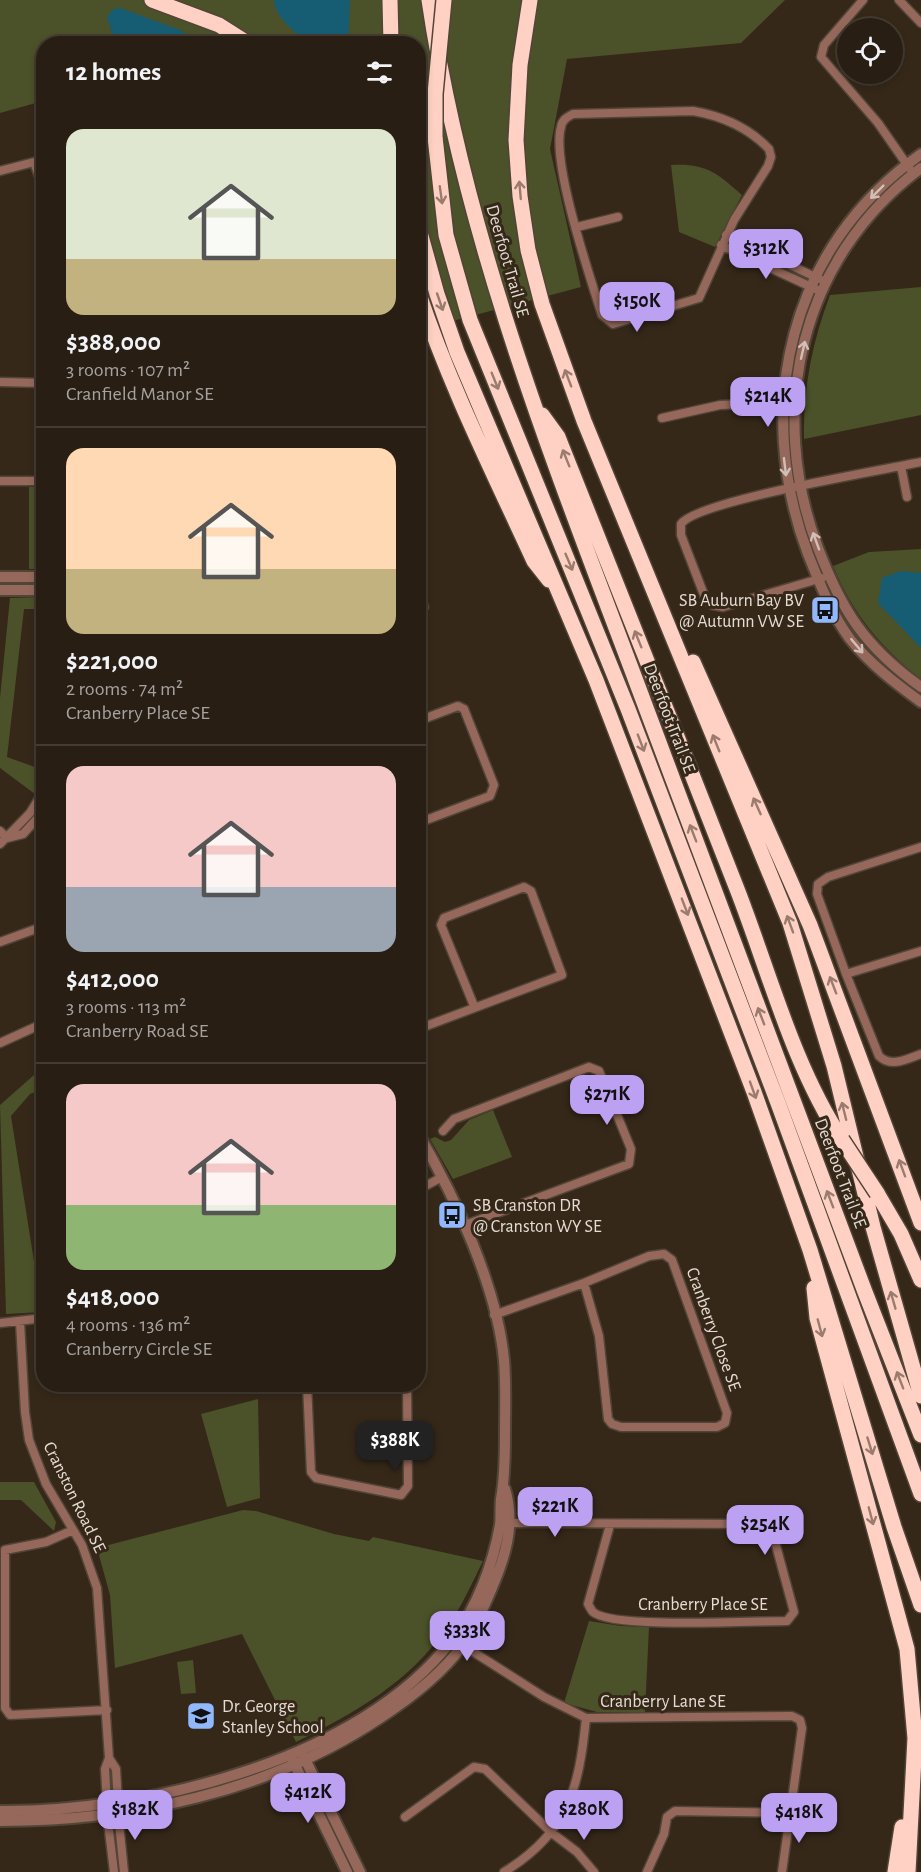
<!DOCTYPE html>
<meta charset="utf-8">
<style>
:root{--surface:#281e13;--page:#30271c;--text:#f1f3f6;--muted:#a5a2a0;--line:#443c33;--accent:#bca0f2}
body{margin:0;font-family:"Alegreya Sans",sans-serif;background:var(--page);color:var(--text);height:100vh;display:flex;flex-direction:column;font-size:22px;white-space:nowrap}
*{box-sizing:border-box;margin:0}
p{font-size:20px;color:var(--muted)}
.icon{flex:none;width:33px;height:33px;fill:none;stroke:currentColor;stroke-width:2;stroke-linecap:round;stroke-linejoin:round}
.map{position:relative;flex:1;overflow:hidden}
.panel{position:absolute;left:36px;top:36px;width:390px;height:1356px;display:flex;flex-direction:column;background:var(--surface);border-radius:24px;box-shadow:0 3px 9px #0003,0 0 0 2px var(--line)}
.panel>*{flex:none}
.controls{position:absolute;left:837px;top:18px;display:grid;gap:12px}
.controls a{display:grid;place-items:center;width:66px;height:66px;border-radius:50%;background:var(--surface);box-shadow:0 3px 9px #0003,0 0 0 2px var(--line);font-size:30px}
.price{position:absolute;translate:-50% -51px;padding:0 14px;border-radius:12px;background:var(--accent);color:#111;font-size:20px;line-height:39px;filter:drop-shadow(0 2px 3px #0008)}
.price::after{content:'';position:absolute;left:50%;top:36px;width:18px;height:14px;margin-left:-9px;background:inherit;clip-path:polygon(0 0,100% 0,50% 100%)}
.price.on{background:#222;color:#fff}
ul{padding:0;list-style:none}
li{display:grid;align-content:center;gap:12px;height:318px;padding:0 30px}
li+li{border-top:2px solid var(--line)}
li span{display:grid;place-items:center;height:186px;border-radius:18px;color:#555}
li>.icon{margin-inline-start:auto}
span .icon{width:108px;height:108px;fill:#fffc;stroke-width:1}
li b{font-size:26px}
h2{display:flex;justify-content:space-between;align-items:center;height:72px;padding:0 30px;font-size:26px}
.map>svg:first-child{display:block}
.green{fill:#4b5129}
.water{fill:#165d74}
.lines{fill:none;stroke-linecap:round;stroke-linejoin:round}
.minor-casing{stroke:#514537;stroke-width:11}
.tertiary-casing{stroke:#514537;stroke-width:14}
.motorway-casing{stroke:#514537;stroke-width:18}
.minor{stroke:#95685b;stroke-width:8}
.tertiary{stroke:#95685b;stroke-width:10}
.motorway{stroke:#fed1c4;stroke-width:15}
.motorway-bridge-casing{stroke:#514537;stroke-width:18;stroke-linecap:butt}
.motorway-bridge{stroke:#fed1c4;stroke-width:15}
.oneway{stroke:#9a7c6e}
.oneway2{stroke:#d1bfb5}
.labels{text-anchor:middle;stroke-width:6;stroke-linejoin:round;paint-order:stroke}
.street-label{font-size:18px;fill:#e5dcd3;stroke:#352819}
.poi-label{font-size:18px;fill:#e5dcd3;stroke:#352819;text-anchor:start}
</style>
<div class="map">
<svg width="921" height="1872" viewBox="0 0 921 1872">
<rect width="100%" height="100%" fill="#352819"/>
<path class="green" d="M0 0H785L741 43 567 59 550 149 581 287 419 330 418 44H44L43 101 0 113Z
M671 165C706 163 717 173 742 195L715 247 679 232Z
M921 287V415L804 439C803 388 812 343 830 295Z
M29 487H43V569H29Z
M921 549V679C880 647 853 614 833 566L869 552Z
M43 597V609H24L7 757 43 770 35 794 0 768V698L10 598Z
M43 1071V1089L30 1094 11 1116 42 1312 6 1314 0 1105 34 1075Z
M493 1110 512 1157 453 1179 430 1139 435 1137 445 1142 451 1140 469 1120Z
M258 1399 260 1498 227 1507 201 1414Z
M0 1482H34L56 1522 54 1531 21 1500H0Z
M243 1510 256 1511 334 1534 369 1541 373 1537 483 1561C472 1583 462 1606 448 1626 410 1682 355 1713 296 1742L242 1634 115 1668 110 1595 97 1548Z
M589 1621 621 1626 649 1627 645 1712H597L564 1703Z
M193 1660 196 1693 181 1694 177 1662Z"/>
<path class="water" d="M274 0H350L348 43C338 44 324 46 314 44 300 40 273 15 274 0Z
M120 8 180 30 201 43H115L107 17 113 9Z
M901 571 921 573V648L878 603 882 578Z"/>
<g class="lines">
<g class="minor-casing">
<path id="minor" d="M863 0 824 45 821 57 878 123 910 169
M899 0 921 23
M693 111C722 116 748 127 769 149L771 157 768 166 734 220 699 298 613 324 602 315C590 277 551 162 561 127 562 120 567 117 573 114Z
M0 171 34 162 44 191
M577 227 618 217
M726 235 826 282
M721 245 822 292
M0 382 44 383
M662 418 720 405 791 402
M901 466 907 497
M0 481H44
M822 578 723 607 712 605 706 600 681 535V524C696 501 884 470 921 462
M418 592 424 607 418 612
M418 721 458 706 464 709 494 785 490 796 418 823
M0 831 7 838
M7 838 23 834 44 811
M0 844 30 813 44 790
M0 942 44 926
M921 951 846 974 879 1056C891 1068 907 1059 921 1054
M846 974 817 894 818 884 828 877 921 847
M418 1029 562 975 531 891 524 887 444 918 441 925 474 1006
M0 1043 44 1023
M443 1131 454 1119 589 1067 599 1071 631 1149 629 1164 465 1225
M418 1190 442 1177
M494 1315 584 1283 649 1256 664 1254 672 1260 727 1413 725 1423 717 1427H621L612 1424 608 1419 599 1336 584 1283
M20 1322 25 1412 29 1440 46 1484 82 1545 97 1588 109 1758 116 1769 118 1803
M0 1323 44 1318
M307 1384 311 1472 316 1478 401 1495 408 1486 407 1384
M504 1523 764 1524 771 1527 794 1612 787 1621C755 1621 612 1629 593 1612 591 1610 590 1607 588 1604L610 1525
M73 1530 46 1542 5 1550V1708L10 1715 107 1710
M453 1639 544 1697 586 1718 792 1716 800 1720 802 1728 782 1872
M107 1804 105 1769 109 1758
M118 1813 124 1872
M107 1814 114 1872
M405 1817 474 1767 485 1769 552 1833 577 1852 594 1872
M504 1872C568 1833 579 1789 586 1718
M647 1872 664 1834 667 1817 675 1811 790 1813"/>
</g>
<g class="tertiary-casing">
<path id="tertiary" d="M921 154C789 247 753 407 808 554 820 584 831 613 850 639 870 664 895 683 921 702
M921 168C800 258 766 411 818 548 842 611 865 647 921 687
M0 577H44
M0 590H44
M303 1755 360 1872
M292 1759 347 1872
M0 1811C146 1812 359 1761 452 1640 477 1608 493 1564 500 1525 501 1517 500 1508 501 1499 505 1477 505 1455 505 1433 505 1408 506 1384 504 1360 497 1286 455 1197 418 1133
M0 1821C132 1821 269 1792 380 1718 409 1699 441 1675 462 1646 474 1630 483 1609 491 1590 505 1558 516 1524 505 1489"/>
</g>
<g class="motorway-casing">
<path id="motorway" d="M152 0 219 25 249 44
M390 0 391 44
M429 0C464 237 552 458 636 681 713 885 788 1088 865 1292L921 1435
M530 0 520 65 516 140 520 196 528 250 542 304 584 421 790 923 834 1066 873 1227 921 1396
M435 137 446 235 470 320 628 709 778 1103 921 1494
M418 225 437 294 457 352 596 680 754 1092 810 1250 894 1527 921 1605
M418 291C449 384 493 472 534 561L549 580
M542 415 558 437C618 587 678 738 737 889 769 971 793 1066 842 1140
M693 662 810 925 921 1223
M877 1193 901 1234 921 1280
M814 1288 817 1318 907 1649 915 1738 908 1872
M895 1872 902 1827"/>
</g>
<use href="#minor" class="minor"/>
<use href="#tertiary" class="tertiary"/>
<use href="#motorway" class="motorway"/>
<g class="motorway-bridge-casing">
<path id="motorway-bridge" d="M435 137V94L444 0
M842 1140 877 1193"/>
</g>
<use href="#motorway-bridge" class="motorway-bridge"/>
</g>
<defs><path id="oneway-shaft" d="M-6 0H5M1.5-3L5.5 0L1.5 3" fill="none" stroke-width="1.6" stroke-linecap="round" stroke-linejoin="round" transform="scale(1.5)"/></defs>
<g class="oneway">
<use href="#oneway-shaft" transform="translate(520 190) rotate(-95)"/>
<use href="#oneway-shaft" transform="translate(441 195) rotate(82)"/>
<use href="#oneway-shaft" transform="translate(440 302) rotate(71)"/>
<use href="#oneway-shaft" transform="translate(568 378) rotate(-111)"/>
<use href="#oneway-shaft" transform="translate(495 381) rotate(68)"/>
<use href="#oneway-shaft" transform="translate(566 458) rotate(-112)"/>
<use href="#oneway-shaft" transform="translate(569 562) rotate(67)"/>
<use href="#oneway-shaft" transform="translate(638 639) rotate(-112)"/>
<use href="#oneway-shaft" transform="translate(641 743) rotate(69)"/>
<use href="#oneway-shaft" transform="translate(716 743) rotate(-112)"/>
<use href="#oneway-shaft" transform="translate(757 806) rotate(-114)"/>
<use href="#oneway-shaft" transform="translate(693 833) rotate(-111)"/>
<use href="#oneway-shaft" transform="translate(685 907) rotate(69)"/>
<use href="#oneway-shaft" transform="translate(790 924) rotate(-110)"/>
<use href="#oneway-shaft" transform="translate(833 985) rotate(-111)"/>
<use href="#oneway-shaft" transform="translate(761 1016) rotate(-111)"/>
<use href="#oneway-shaft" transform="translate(753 1090) rotate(70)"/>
<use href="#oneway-shaft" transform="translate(844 1111) rotate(-104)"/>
<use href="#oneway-shaft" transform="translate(902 1168) rotate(-110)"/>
<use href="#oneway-shaft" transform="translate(830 1199) rotate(-111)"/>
<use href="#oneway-shaft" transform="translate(893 1300) rotate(-106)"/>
<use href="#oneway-shaft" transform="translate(820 1328) rotate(75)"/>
<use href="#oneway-shaft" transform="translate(900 1380) rotate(-111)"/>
<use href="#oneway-shaft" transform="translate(870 1446) rotate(73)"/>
<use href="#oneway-shaft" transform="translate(871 1516) rotate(75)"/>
</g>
<g class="oneway2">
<use href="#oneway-shaft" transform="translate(877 192) rotate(135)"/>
<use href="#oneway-shaft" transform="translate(803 350) rotate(-77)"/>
<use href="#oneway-shaft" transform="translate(785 467) rotate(83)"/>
<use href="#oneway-shaft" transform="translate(816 541) rotate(-110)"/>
<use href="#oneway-shaft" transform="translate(857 646) rotate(50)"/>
</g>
<defs>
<g id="bus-square" transform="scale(1.5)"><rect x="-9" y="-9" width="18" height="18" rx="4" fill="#91b8fd" stroke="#352819"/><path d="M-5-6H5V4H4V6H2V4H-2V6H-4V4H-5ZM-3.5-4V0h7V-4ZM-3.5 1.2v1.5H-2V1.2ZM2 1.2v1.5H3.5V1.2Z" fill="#111"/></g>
<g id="school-square" transform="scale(1.5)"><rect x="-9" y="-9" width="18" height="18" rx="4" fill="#91b8fd" stroke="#352819"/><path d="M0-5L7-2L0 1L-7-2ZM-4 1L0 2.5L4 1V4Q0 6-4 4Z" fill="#111"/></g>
</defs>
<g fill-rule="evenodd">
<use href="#bus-square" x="825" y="610"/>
<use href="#bus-square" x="452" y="1215"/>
<use href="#school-square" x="201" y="1716"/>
</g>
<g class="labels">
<g class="street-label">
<text transform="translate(508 261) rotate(74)" y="6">Deerfoot Trail SE</text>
<text transform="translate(670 718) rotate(69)" y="6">Deerfoot Trail SE</text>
<text transform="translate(841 1173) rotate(69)" y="6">Deerfoot Trail SE</text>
<text transform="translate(714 1329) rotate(70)" y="6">Cranberry Close SE</text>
<text transform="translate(75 1497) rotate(64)" y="6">Cranston Road SE</text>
<text x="703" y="1610">Cranberry Place SE</text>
<text x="663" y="1707">Cranberry Lane SE</text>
</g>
<g class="poi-label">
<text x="804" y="606" text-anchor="end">SB Auburn Bay BV<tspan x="804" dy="21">@ Autumn VW SE</tspan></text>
<text x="473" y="1211">SB Cranston DR<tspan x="473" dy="21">@ Cranston WY SE</tspan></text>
<text x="222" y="1712">Dr. George<tspan x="222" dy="21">Stanley School</tspan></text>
</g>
</g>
</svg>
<div class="controls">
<a><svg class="icon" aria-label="locate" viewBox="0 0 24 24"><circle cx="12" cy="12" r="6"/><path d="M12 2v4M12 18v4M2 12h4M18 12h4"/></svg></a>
</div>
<b class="price" style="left:766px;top:280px">$312K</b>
<b class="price" style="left:637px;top:333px">$150K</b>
<b class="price" style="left:768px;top:428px">$214K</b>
<b class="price" style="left:607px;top:1126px">$271K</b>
<b class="price on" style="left:395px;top:1472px">$388K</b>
<b class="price" style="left:555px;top:1538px">$221K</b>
<b class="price" style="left:765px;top:1556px">$254K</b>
<b class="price" style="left:467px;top:1662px">$333K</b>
<b class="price" style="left:308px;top:1824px">$412K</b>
<b class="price" style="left:135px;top:1841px">$182K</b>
<b class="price" style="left:584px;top:1841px">$280K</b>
<b class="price" style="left:799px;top:1844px">$418K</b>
<section class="panel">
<h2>12 homes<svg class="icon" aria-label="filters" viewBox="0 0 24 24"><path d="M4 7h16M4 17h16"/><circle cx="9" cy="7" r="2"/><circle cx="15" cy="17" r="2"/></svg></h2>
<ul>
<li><span style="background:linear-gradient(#dfe7d0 70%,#c2b280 0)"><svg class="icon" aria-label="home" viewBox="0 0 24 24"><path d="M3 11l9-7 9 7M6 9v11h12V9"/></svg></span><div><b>$388,000</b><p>3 rooms · 107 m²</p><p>Cranfield Manor SE</p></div></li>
<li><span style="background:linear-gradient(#ffd9b3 65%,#c2b280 0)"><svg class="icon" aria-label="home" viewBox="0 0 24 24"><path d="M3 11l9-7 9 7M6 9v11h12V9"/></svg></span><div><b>$221,000</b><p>2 rooms · 74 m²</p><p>Cranberry Place SE</p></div></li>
<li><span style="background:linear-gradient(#f6c9c9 65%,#9aa5b1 0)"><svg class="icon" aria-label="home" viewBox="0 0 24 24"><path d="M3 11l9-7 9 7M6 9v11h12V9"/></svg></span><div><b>$412,000</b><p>3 rooms · 113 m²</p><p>Cranberry Road SE</p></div></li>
<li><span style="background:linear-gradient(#f6c9c9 65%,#8fb573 0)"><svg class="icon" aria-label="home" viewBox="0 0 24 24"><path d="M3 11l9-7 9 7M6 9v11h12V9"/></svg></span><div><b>$418,000</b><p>4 rooms · 136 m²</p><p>Cranberry Circle SE</p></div></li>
</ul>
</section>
</div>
